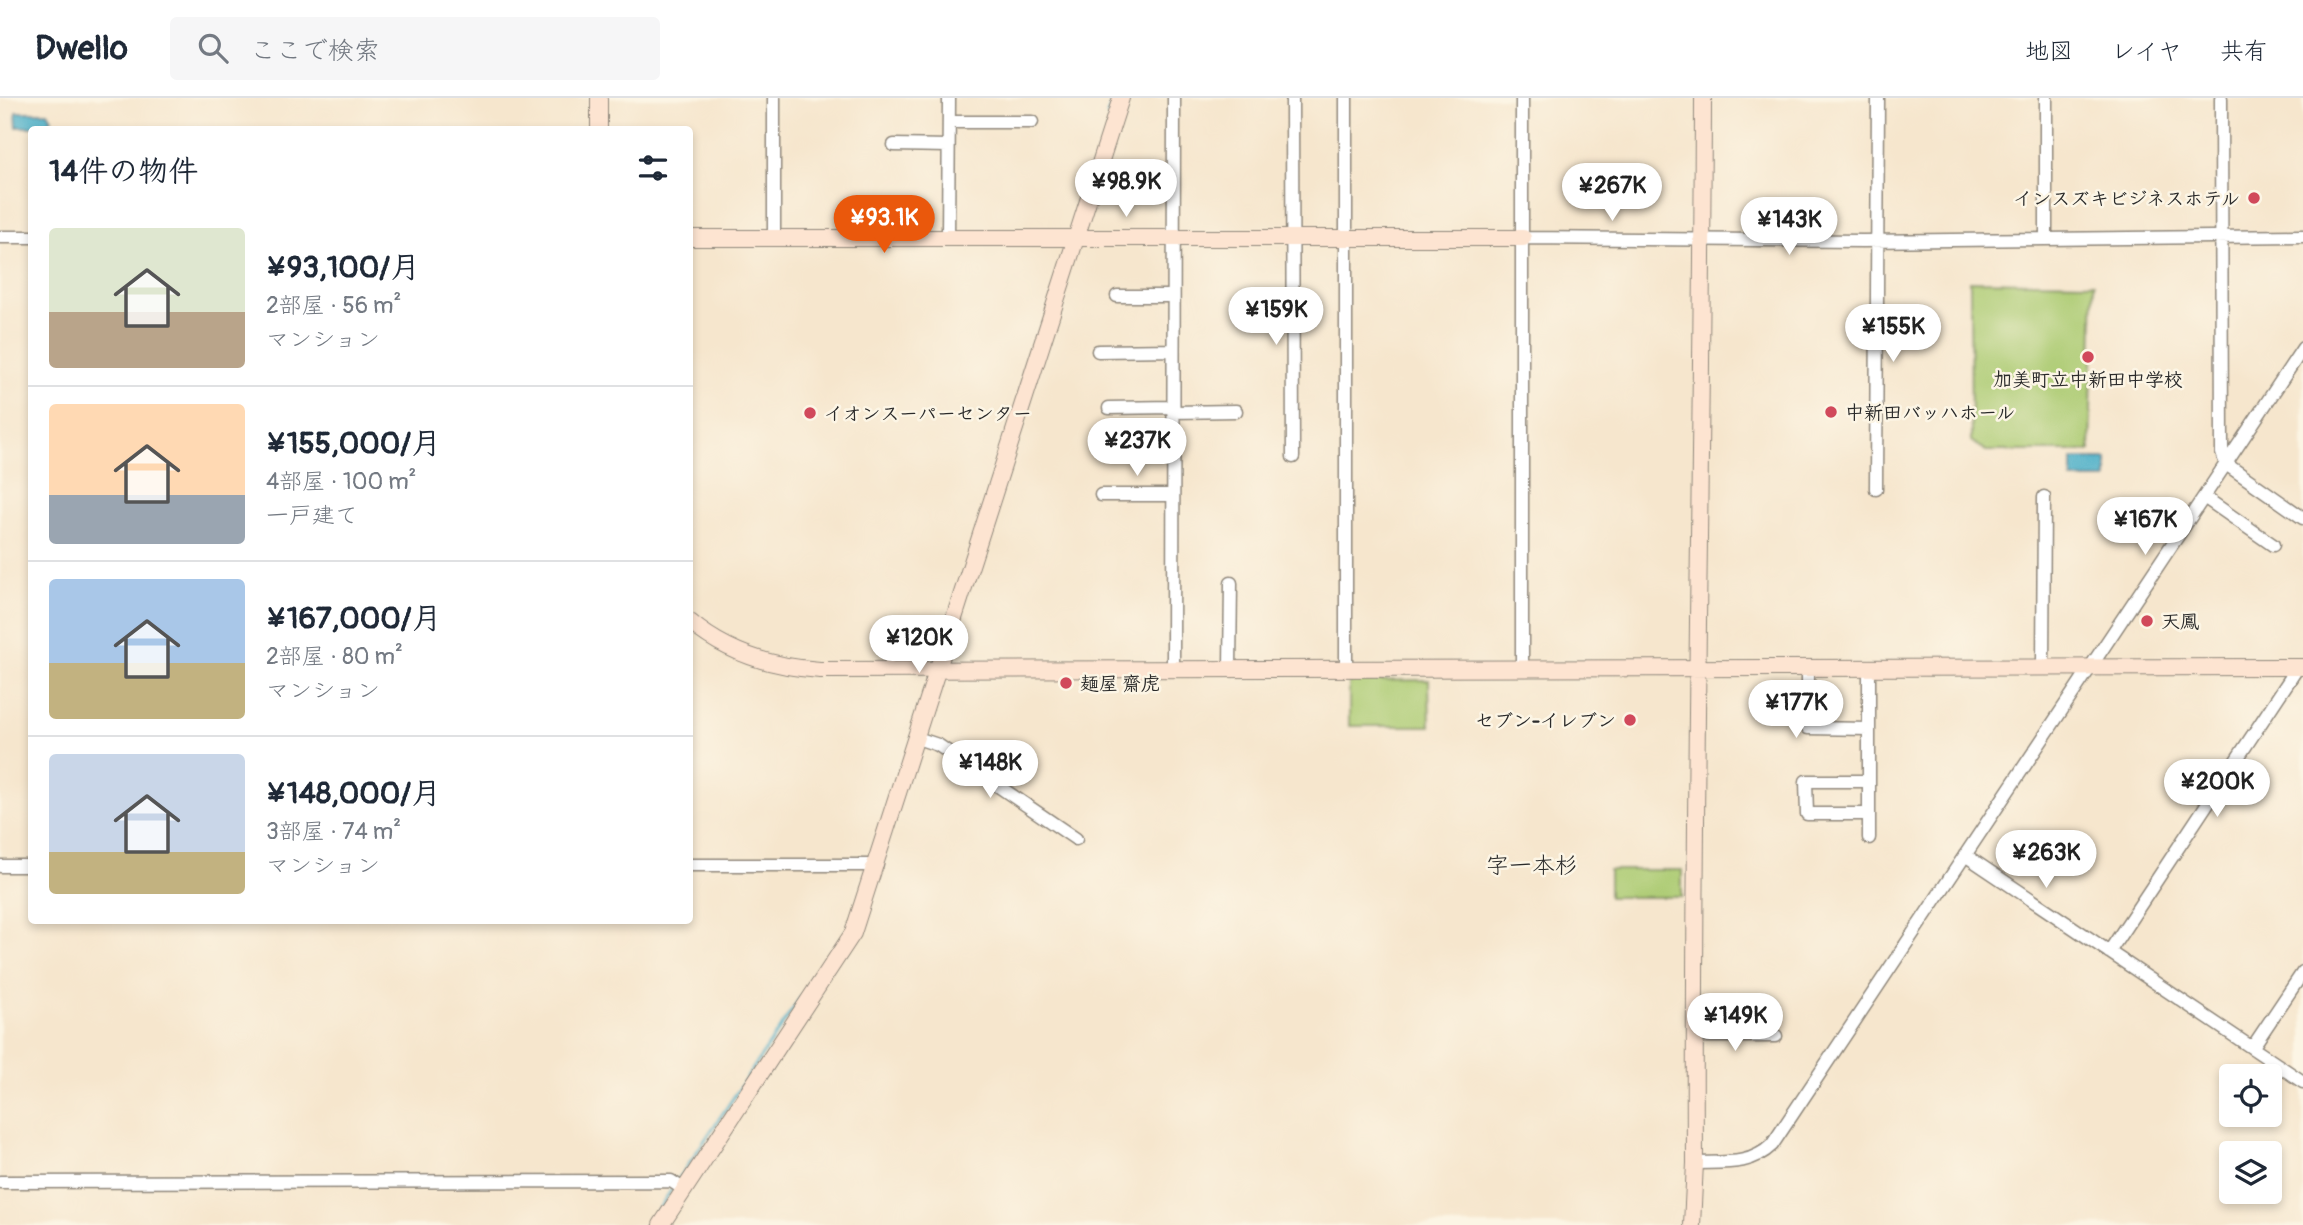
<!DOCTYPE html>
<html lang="ja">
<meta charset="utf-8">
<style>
:root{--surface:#fff;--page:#f6f6f7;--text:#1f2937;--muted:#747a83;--line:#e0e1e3;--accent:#ea580c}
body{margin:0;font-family:Pangolin,"Klee One",sans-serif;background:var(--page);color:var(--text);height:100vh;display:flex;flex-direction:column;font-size:26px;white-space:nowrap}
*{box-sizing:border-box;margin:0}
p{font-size:23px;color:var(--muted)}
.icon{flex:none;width:38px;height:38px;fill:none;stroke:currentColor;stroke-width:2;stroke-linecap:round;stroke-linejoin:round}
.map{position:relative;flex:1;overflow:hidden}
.side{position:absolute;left:28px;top:28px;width:665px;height:798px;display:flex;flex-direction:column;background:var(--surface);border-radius:7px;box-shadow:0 4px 10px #0003}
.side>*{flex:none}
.fabs{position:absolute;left:2219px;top:966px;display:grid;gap:14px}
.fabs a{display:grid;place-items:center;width:63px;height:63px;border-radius:7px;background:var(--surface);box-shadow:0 4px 10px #0003;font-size:35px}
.price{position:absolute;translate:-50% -60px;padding:0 16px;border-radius:24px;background:#fff;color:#222;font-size:23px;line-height:46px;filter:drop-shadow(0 2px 4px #0008)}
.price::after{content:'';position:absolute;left:50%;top:42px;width:21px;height:16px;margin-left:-10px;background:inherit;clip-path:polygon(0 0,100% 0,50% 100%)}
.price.active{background:var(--accent);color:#fff}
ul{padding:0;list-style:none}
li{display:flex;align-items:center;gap:21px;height:175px;padding:0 21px}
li+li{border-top:2px solid var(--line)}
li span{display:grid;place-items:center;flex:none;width:196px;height:140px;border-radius:7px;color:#555}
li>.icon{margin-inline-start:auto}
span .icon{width:84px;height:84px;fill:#fffc;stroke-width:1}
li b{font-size:30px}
h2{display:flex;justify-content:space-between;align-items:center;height:84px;padding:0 21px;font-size:30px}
header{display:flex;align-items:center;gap:42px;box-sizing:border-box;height:98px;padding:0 35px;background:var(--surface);border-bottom:2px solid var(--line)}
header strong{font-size:33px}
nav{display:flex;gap:38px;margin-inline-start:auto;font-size:24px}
.search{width:490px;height:63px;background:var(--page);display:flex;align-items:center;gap:18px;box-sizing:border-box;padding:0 24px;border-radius:7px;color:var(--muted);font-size:26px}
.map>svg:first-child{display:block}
.green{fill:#accb72;stroke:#6c7b4e;stroke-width:2}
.water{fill:#48aec8;stroke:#3a6c7a;stroke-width:2}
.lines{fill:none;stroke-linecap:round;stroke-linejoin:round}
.stream{stroke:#48aec8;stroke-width:2.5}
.street-casing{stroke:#90887c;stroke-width:15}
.secondary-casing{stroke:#90887c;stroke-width:18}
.street{stroke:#fff;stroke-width:12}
.secondary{stroke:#fde4d1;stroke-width:16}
.poi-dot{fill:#d1495b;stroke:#fcf5e5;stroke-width:2.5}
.labels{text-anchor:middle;stroke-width:5;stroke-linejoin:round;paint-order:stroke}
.poi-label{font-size:19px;font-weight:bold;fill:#2b2b2b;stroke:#fcf5e5;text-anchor:start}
.quarter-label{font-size:23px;fill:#2b2b2b;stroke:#fcf5e5}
</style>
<header>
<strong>Dwello</strong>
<div class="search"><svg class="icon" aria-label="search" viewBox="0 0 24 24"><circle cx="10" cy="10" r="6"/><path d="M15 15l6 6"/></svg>ここで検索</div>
<nav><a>地図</a><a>レイヤ</a><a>共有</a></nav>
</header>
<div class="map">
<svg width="2303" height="1127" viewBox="0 0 2303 1127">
<rect width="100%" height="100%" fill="#fcf5e5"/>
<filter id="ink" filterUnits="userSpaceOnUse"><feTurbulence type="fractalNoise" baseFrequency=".0143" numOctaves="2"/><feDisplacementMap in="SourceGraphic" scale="14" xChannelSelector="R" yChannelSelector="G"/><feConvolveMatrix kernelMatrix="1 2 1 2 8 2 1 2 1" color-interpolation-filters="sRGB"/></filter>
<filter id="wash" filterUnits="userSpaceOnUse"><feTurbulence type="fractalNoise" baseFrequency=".00686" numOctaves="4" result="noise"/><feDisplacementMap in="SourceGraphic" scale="28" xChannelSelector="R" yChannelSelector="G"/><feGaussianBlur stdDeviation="1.57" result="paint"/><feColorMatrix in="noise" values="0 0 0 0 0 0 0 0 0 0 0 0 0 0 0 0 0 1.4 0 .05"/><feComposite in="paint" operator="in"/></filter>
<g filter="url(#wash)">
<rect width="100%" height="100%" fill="#f6e6cd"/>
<path class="green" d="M1970 183 2094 185 2090 353H1986L1971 343Z
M1429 582 1430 628H1349V583Z
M1609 772H1682V799H1609Z"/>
<path class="water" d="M16 14H48L52 21 44 29H17Z
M2072 361H2107V381H2072Z"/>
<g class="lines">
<path class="stream" d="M1107 17 1113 0
M678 1082 801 899
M648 1127 672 1091"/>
</g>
</g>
<g filter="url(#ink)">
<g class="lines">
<g class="street-casing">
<path id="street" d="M1292 0 1293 359
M2221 0 2222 355 2226 366 2303 420
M949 24H1032
M894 47 948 48
M0 139H32
M774 139V0
M948 139 949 0
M1523 140 1863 143 2303 138
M2046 140V0
M1117 198H1173
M1098 253 1173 252
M1109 310 1173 309
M1173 314 1236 313
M1114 341H1173
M1876 391 1878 0
M1101 397H1173
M2204 399 2273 447
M1173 570 1174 0
M1230 570 1231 485
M1346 570V0
M1522 570V0
M1808 570V630L1869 631
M2043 570 2044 399
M917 640 938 647 1076 741
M1869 683H1806L1807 716H1869
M1869 740V570
M1965 757 2303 984
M690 767H877
M0 768H32
M2109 854 2298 569
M1694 938H1776
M2252 950 2303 874
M1695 1065C1724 1064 1750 1068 1772 1047L2303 250
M0 1084 671 1083 685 1092"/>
</g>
<g class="secondary-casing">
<path id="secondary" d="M599 0V32
M690 140H1523
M690 524C727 555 772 569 820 572L2303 569
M661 1127 853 835 1121 0
M1692 1127 1695 1065C1693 710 1702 355 1703 0"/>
</g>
<use href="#street" class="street"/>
<use href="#secondary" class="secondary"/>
</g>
</g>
<g class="poi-dot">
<circle cx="2254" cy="100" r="7"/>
<circle cx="2088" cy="259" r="7"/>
<circle cx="1831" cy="314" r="7"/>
<circle cx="810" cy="315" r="7"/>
<circle cx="2147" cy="523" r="7"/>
<circle cx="1066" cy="585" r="7"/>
<circle cx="1630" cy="622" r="7"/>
</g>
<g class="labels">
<g class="poi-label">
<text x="2240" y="107" text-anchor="end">インスズキビジネスホテル</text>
<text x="2088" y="288" text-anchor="middle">加美町立中新田中学校</text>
<text x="1845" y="321">中新田バッハホール</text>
<text x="824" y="322">イオンスーパーセンター</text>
<text x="2161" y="530">天鳳</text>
<text x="1080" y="592">麺屋 齋虎</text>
<text x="1616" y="629" text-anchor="end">セブン-イレブン</text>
</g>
<g class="quarter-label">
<text x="1532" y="775">字一本杉</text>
</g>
</g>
</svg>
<div class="fabs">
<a><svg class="icon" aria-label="locate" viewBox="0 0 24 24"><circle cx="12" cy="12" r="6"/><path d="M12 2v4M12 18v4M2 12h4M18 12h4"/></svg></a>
<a><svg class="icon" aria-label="layers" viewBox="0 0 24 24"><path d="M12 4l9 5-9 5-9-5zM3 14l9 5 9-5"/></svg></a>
</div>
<b class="price" style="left:1126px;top:121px">¥98.9K</b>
<b class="price" style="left:1612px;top:125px">¥267K</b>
<b class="price active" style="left:884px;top:157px">¥93.1K</b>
<b class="price" style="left:1789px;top:159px">¥143K</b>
<b class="price" style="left:1276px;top:249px">¥159K</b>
<b class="price" style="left:1893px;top:266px">¥155K</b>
<b class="price" style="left:1137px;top:380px">¥237K</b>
<b class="price" style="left:2145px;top:459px">¥167K</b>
<b class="price" style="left:919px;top:577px">¥120K</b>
<b class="price" style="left:1796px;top:642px">¥177K</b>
<b class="price" style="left:990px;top:702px">¥148K</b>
<b class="price" style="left:2217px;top:721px">¥200K</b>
<b class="price" style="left:2046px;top:792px">¥263K</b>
<b class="price" style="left:1735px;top:955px">¥149K</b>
<section class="side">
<h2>14件の物件<svg class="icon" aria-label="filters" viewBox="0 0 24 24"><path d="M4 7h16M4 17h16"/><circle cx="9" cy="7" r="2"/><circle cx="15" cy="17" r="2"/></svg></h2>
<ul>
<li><span style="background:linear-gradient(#dfe7d0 60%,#b9a48a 0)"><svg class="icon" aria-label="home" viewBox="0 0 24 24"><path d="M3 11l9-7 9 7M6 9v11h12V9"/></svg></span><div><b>¥93,100/月</b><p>2部屋 · 56 m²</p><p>マンション</p></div></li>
<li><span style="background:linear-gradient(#ffd9b3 65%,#9aa5b1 0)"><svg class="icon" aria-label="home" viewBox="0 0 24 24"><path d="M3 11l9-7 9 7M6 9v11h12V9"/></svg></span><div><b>¥155,000/月</b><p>4部屋 · 100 m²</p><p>一戸建て</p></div></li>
<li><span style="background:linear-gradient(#a9c7e8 60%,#c2b280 0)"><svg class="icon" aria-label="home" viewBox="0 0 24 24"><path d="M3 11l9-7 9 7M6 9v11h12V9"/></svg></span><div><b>¥167,000/月</b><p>2部屋 · 80 m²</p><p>マンション</p></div></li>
<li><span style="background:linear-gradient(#c9d6e8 70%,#c2b280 0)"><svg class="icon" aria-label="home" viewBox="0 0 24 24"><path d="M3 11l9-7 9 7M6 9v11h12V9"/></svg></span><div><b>¥148,000/月</b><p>3部屋 · 74 m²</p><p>マンション</p></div></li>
</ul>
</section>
</div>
